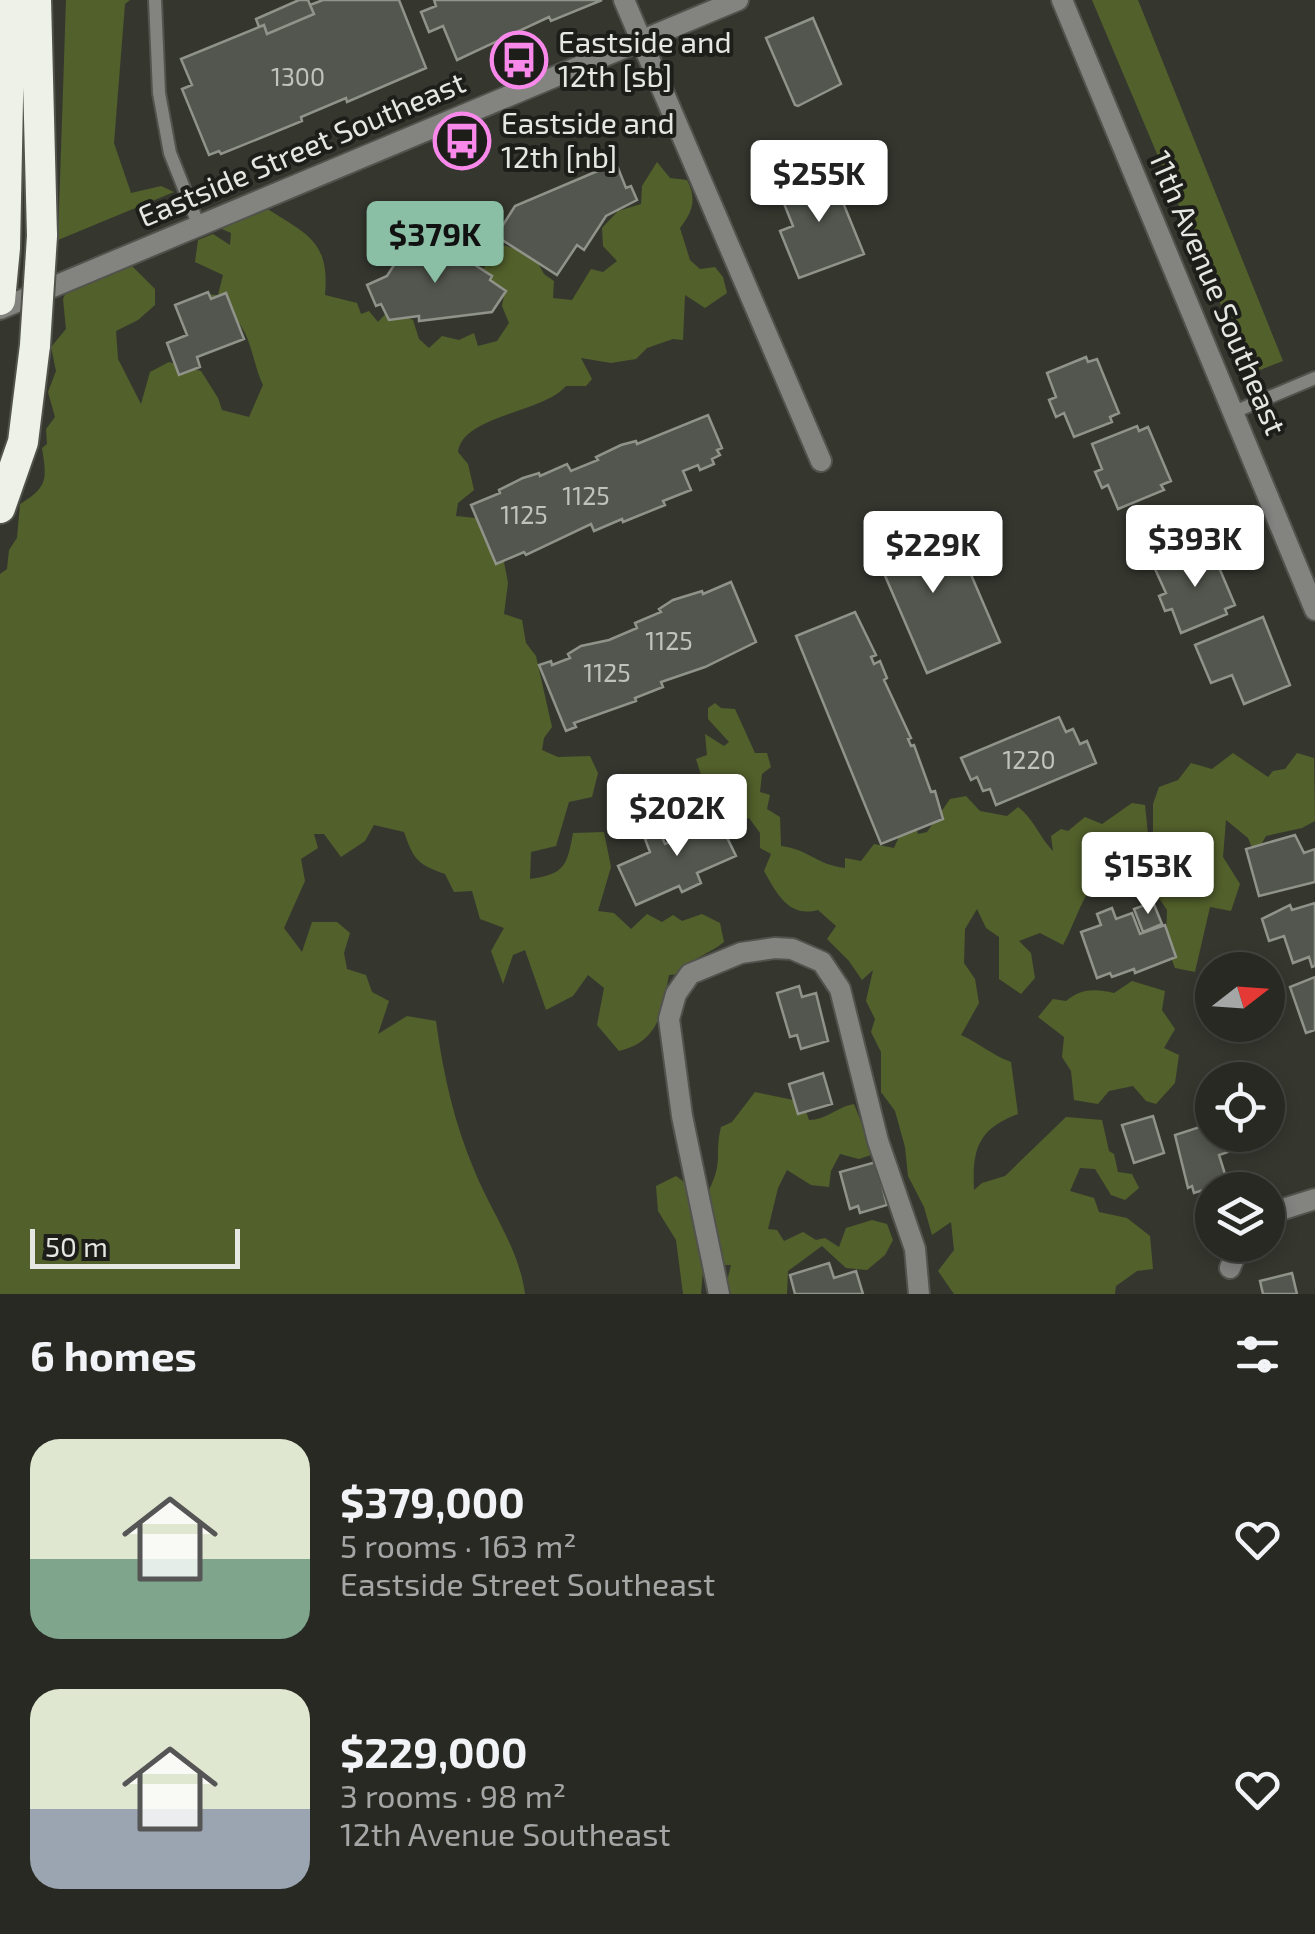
<!DOCTYPE html>
<meta charset="utf-8">
<style>
:root{--surface:#282923;--page:#343530;--text:#f1f3f6;--muted:#a5a6a6;--line:#444541;--accent:#8abfa5}
body{margin:0;font-family:"Exo 2",sans-serif;background:var(--page);color:var(--text);height:100vh;display:flex;flex-direction:column;font-size:38px;white-space:nowrap}
*{box-sizing:border-box;margin:0}
p{font-size:32px;color:var(--muted)}
.icon{flex:none;width:55px;height:55px;fill:none;stroke:currentColor;stroke-width:2;stroke-linecap:round;stroke-linejoin:round}
.map{position:relative;height:1294px;overflow:hidden}
.sheet{display:flex;flex-direction:column;background:var(--surface);flex:1}
.sheet>*{flex:none}
.needle{width:65px;rotate:73deg}
.controls{position:absolute;left:1195px;top:952px;display:grid;gap:20px}
.controls a{display:grid;place-items:center;width:90px;height:90px;border-radius:50%;background:var(--surface);box-shadow:0 5px 15px #0003,0 0 0 2px var(--line);font-size:50px}
.scale{position:absolute;left:30px;bottom:25px;width:210px;box-sizing:border-box;padding-left:10px;border:5px solid #e5e7e2;border-top:0;font-size:28px;line-height:35px;white-space:nowrap;color:#e5e7e2;-webkit-text-stroke:8px #1d1e1a;paint-order:stroke}
.price{position:absolute;translate:-50% -85px;padding:0 22px;border-radius:10px;background:#fff;color:#222;font-size:32px;line-height:65px;filter:drop-shadow(0 2px 5px #0008)}
.price::after{content:'';position:absolute;left:50%;top:60px;width:30px;height:22px;margin-left:-15px;background:inherit;clip-path:polygon(0 0,100% 0,50% 100%)}
.price.active{background:var(--accent);color:#111}
ul{padding:0;list-style:none}
li{display:flex;align-items:center;gap:30px;height:250px;padding:0 30px}
li span{display:grid;place-items:center;flex:none;width:280px;height:200px;border-radius:30px;color:#555}
li>.icon{margin-inline-start:auto}
span .icon{width:120px;height:120px;fill:#fffc;stroke-width:1}
li b{font-size:42px}
h2{display:flex;justify-content:space-between;align-items:center;height:120px;padding:0 30px;font-size:42px}
.map>svg:first-child{display:block}
.green{fill:#52602b}
.building{fill:#53564e;stroke:#90938a;stroke-width:2.5}
.lines{fill:none;stroke-linecap:round;stroke-linejoin:round}
.service-casing{stroke:#51534c;stroke-width:16}
.minor-casing{stroke:#51534c;stroke-width:24}
.tertiary-casing{stroke:#51534c;stroke-width:24}
.motorway-casing{stroke:#51534c;stroke-width:34}
.service{stroke:#838480;stroke-width:12}
.minor{stroke:#838480;stroke-width:20}
.tertiary{stroke:#838480;stroke-width:20}
.motorway{stroke:#eef1e7;stroke-width:30}
.motorway-bridge-casing{stroke:#51534c;stroke-width:34;stroke-linecap:butt}
.motorway-bridge{stroke:#eef1e7;stroke-width:30}
.labels{text-anchor:middle;stroke-width:8;stroke-linejoin:round;paint-order:stroke}
.number-label{font-size:25px;fill:#c0c3bd}
.poi-label{font-size:30px;fill:#e5e7e2;stroke:#1d1e1a;text-anchor:start}
.street-label{font-size:30px;fill:#e5e7e2;stroke:#1d1e1a}
</style>
<div class="map">
<svg width="1315" height="1294" viewBox="0 0 1315 1294">
<rect width="100%" height="100%" fill="#35372f"/>
<path class="green" d="M66 0H130L125 4 114 143 131 193 161 186 174 192 58 240Z
M1092 0H1138L1283 361 1250 374Z
M657 162 670 178 687 180C697 199 693 211 680 228L690 260 700 269 715 267 723 277 727 293 705 308 685 295 683 340 673 339 647 348 636 359 611 363 581 358 592 379 586 386H566C543 413 463 415 458 452L468 464 474 490 458 503 456 516 496 520 508 583 504 614 522 620 526 643 536 656 552 727 544 738 542 750 558 757 590 756 598 773 592 797 569 802 556 846 531 852 530 879C565 874 567 866 573 833L604 832 611 867 598 911 614 913 631 929 647 914 662 922 673 915 682 921 702 914 720 923 724 942C708 955 692 957 680 974L669 975C662 1011 660 1041 619 1051L597 1025 604 988 588 975 573 996 546 1010 525 950 513 955 503 984 491 951 504 928 480 919 472 891 454 892 445 874C417 864 414 860 404 832L374 825 365 841 341 857 324 834H314L318 848 301 859 305 881 284 928 302 952 312 922H337L350 933 344 953 347 969 366 975 372 992 389 1001 378 1034 407 1016 436 1021C443 1073 454 1123 475 1172 492 1214 519 1248 525 1294H0V574L7 569 9 550 17 538 20 504C48 487 47 479 42 448L47 444 46 429 55 417 48 392 56 371 51 347 66 329 63 299 75 273 96 262 132 266 155 289V305L138 320 116 331 118 359 141 404 150 372 169 362 201 371 218 398 222 410 249 417 263 385C253 364 253 343 239 323L218 332 202 321 199 294 218 295 223 275 195 262 198 240 213 234 230 245 231 233 215 226 266 208C306 234 330 240 325 295L357 303 361 314 369 311 378 322 389 310 413 320 419 339 429 348 442 336 459 340 474 333 478 346 497 341 509 323 502 306 505 291 475 284 480 267 484 268 496 248 482 239 471 240 467 229 476 217 487 215 498 225 490 236 499 244 533 254 544 274 554 281 553 298 572 300 591 269 603 272 617 261 603 246 602 228 618 211 641 204 642 186Z
M715 703 721 708 735 709 755 753H767L771 767 762 774 760 792 770 795 767 809 780 817 781 846C808 849 817 865 845 868V858L861 861 874 844 894 848 902 830 914 820 918 834 927 832 950 799 966 796 980 811 1007 816 1018 807C1035 820 1039 837 1053 851L1051 836 1061 829 1068 831 1085 817 1102 824 1132 803 1145 805 1148 834 1153 835V804L1159 787 1178 780 1191 763 1212 769 1233 753 1268 777 1273 771 1285 769 1297 753 1314 758 1315 821 1302 828 1266 836 1255 855 1248 838 1226 820 1223 857 1240 884 1231 911 1210 907 1195 972 1175 968 1166 944 1167 910 1154 891 1161 874 1149 866 1119 892 1093 885C1080 902 1074 925 1063 945L1040 933 1019 941 1031 953 1035 978 1021 994 999 979V937L986 928 977 909 965 929 964 963 975 979 979 1003 961 1035C981 1044 990 1054 1011 1062L1018 1114C978 1129 972 1149 974 1190L982 1183 1005 1176 1066 1117 1102 1120 1109 1151 1114 1154 1118 1172 1132 1174 1139 1188 1125 1200 1111 1195 1095 1169 1080 1168 1070 1191 1094 1198 1099 1212 1127 1218 1150 1236 1153 1269 1137 1271 1116 1286 1115 1294H954L938 1271 954 1250 951 1222 932 1235 924 1207 908 1176 905 1147 895 1111 881 1092V1052L871 1032 875 1019 866 1001 873 970 862 980 849 961 827 939 836 926 818 910C789 918 777 894 764 871L771 854 760 848V833L749 818 734 824 728 813 716 808 713 799 698 788 702 778 696 759 707 755 705 734 724 746 729 742 708 719V708Z
M1132 981 1165 991 1162 1010 1175 1029 1164 1048 1179 1055 1175 1083 1156 1104 1146 1101 1133 1086 1109 1091 1098 1104 1074 1100 1071 1071 1062 1057 1064 1037 1038 1017 1053 999 1066 1001C1082 988 1095 989 1114 993Z
M755 1092 803 1102 809 1120C826 1120 837 1107 854 1104L874 1154 859 1159 840 1154 831 1171 829 1187 811 1185 787 1170 778 1188 768 1229 777 1230 784 1241 803 1232 816 1240 825 1238 839 1247 846 1228 872 1220 887 1224 893 1240 885 1255 867 1270 846 1268 822 1246 788 1271 787 1294H731L726 1285 731 1265H719L708 1259 703 1270 701 1294H683L676 1240 658 1211 656 1186 676 1176 687 1184 709 1190C724 1160 714 1155 721 1127L732 1122Z"/>
<path class="building" d="M299 0H308L314 14 267 34 264 25 259 27 256 19Z
M323 0H399L426 68 347 102 346 98 301 117 302 121 221 154 219 151 209 155 182 89 192 85 181 59 264 25 267 34 314 14 310 5Z
M434 0H602L551 21 549 17 457 60 443 26 429 32 421 12 436 6Z
M813 18 841 84 798 106 795 105 766 38Z
M607 167 609 172 618 168 626 188 631 186 637 200 606 216 584 250 577 245 557 275 496 236 515 206Z
M839 167 844 180 835 183 864 254 799 278 780 231 793 226 779 191Z
M436 240 492 276 490 280 506 291 492 312 419 321V316L389 320 381 304 376 306 367 285 387 276 396 262 394 259Z
M208 292 211 299 226 293 244 339 197 357 200 367 179 375 167 343 187 335 175 305Z
M1086 357 1088 362 1097 359 1119 413 1110 417 1112 422 1074 437 1064 413 1056 417 1049 400 1056 397 1047 373Z
M708 415 722 448 717 450 720 455 712 459 714 464 700 470 698 465 683 471 691 490 663 501 665 505 623 522 622 519 594 531 591 524 526 555 524 552 496 564 471 505 500 493 499 490 523 478 539 473 540 476 567 464 571 471 598 460 596 457 621 445 636 441 637 444Z
M1137 426 1139 431 1148 427 1171 481 1161 485 1164 490 1118 509 1108 485 1102 488 1095 472 1102 469 1092 444Z
M907 517 919 545 938 537 945 556 960 549 1000 642 927 673 867 534Z
M1201 549 1203 555 1212 551 1235 605 1225 609 1227 614 1181 633 1172 609 1165 611 1159 596 1166 593 1155 569Z
M731 582 756 642 705 667 661 682 663 687 635 698 636 701 574 723 576 727 566 731 539 665 551 661 552 665 570 658 568 654 581 646 609 640 637 628 635 623 661 612 659 609 673 600 702 591 703 594Z
M855 612 876 655 871 657 874 664 880 661 887 678 884 680 911 738 908 739 911 746 914 745 931 792 935 791 943 819 881 844 796 636Z
M1263 617 1290 685 1244 704 1232 675 1211 683 1195 645Z
M1059 717 1066 732 1073 729 1080 744 1087 741 1096 763 996 805 990 789 983 791 977 777 971 780 961 758Z
M679 792 688 812 665 824 655 803Z
M714 811 736 856 697 873 701 883 682 892 679 886 636 905 618 866 650 852 645 839 660 832 665 844 685 836 680 826Z
M1295 835 1304 853 1315 849V882L1259 896 1246 849Z
M1153 902 1162 924 1143 932 1134 909Z
M1315 903V966L1312 967 1309 957 1293 963 1284 936 1269 941 1262 919 1290 905 1292 910Z
M1112 908 1116 919 1132 913 1140 934 1165 925 1176 957 1135 973 1134 969 1112 977 1110 973 1097 978 1081 932 1101 925 1097 914Z
M1315 977V1030L1306 1033 1290 987Z
M799 986 802 997 816 993 828 1041 801 1049 797 1035 790 1037 777 993Z
M823 1073 832 1104 798 1114 789 1084Z
M1153 1116 1164 1153 1134 1163 1122 1125Z
M1206 1125 1211 1139 1223 1135 1228 1152 1219 1155 1225 1174 1220 1176 1223 1184 1194 1193 1192 1186 1188 1188 1175 1135Z
M876 1162 887 1205 860 1213 858 1206 850 1209 840 1172Z
M829 1263 834 1278 856 1271 863 1294H795L790 1275Z
M1292 1273 1297 1294H1263L1260 1281Z"/>
<g class="lines">
<g class="service-casing">
<path id="service" d="M155 0 159 93 170 153 199 226
M1234 412 1315 378"/>
</g>
<g class="minor-casing">
<path id="minor" d="M624 0 821 461
M1062 0 1315 610
M1268 1214 1315 1199
M1230 1268 1239 1245
M719 1294 682 1116 669 1019 676 994 690 974 741 953 775 948 792 949 822 962 840 989 878 1141 915 1249 919 1294"/>
</g>
<g class="tertiary-casing">
<path id="tertiary" d="M0 309 738 0"/>
</g>
<g class="motorway-casing">
<path id="motorway" d="M36 0 42 236
M0 300 5 248 10 0
M0 508 23 442 35 345"/>
</g>
<use href="#service" class="service"/>
<use href="#minor" class="minor"/>
<use href="#tertiary" class="tertiary"/>
<use href="#motorway" class="motorway"/>
<g class="motorway-bridge-casing">
<path id="motorway-bridge" d="M35 345 42 236"/>
</g>
<use href="#motorway-bridge" class="motorway-bridge"/>
</g>
<defs>
<g id="bus-ring" transform="scale(2.875)"><circle r="9.5" fill="#1d1e1a" stroke="#f888ea" stroke-width="1.5"/><path d="M-5-6H5V4H4V6H2V4H-2V6H-4V4H-5ZM-3.5-4V0h7V-4ZM-3.5 1.2v1.5H-2V1.2ZM2 1.2v1.5H3.5V1.2Z" fill="#f888ea"/></g>
</defs>
<g fill-rule="evenodd">
<use href="#bus-ring" x="519" y="60"/>
<use href="#bus-ring" x="462" y="141"/>
</g>
<g class="labels">
<g class="number-label">
<text x="298" y="86">1300</text>
<text x="586" y="505">1125</text>
<text x="524" y="524">1125</text>
<text x="669" y="650">1125</text>
<text x="607" y="682">1125</text>
<text x="1029" y="769">1220</text>
</g>
<g class="poi-label">
<text x="558" y="53">Eastside and<tspan x="558" dy="34">12th [sb]</tspan></text>
<text x="501" y="134">Eastside and<tspan x="501" dy="34">12th [nb]</tspan></text>
</g>
<g class="street-label">
<text transform="translate(302 150) rotate(-23)" y="10">Eastside Street Southeast</text>
<text transform="translate(1217 293) rotate(67)" y="10">11th Avenue Southeast</text>
</g>
</g>
</svg>
<div class="controls">
<a><svg class="needle" viewBox="-14 -14 28 28"><path d="M0-13l5 13h-10z" fill="#e53935"/><path d="M0 13l5-13h-10z" fill="#a5a6a6"/></svg></a>
<a><svg class="icon" aria-label="locate" viewBox="0 0 24 24"><circle cx="12" cy="12" r="6"/><path d="M12 2v4M12 18v4M2 12h4M18 12h4"/></svg></a>
<a><svg class="icon" aria-label="layers" viewBox="0 0 24 24"><path d="M12 4l9 5-9 5-9-5zM3 14l9 5 9-5"/></svg></a>
</div>
<div class="scale">50 m</div>
<b class="price" style="left:819px;top:225px">$255K</b>
<b class="price active" style="left:435px;top:286px">$379K</b>
<b class="price" style="left:1195px;top:590px">$393K</b>
<b class="price" style="left:933px;top:596px">$229K</b>
<b class="price" style="left:677px;top:859px">$202K</b>
<b class="price" style="left:1148px;top:917px">$153K</b>
</div>
<section class="sheet">
<h2>6 homes<svg class="icon" aria-label="filters" viewBox="0 0 24 24"><path d="M4 7h16M4 17h16"/><circle cx="9" cy="7" r="2"/><circle cx="15" cy="17" r="2"/></svg></h2>
<ul>
<li><span style="background:linear-gradient(#dfe7d0 60%,#7fa58c 0)"><svg class="icon" aria-label="home" viewBox="0 0 24 24"><path d="M3 11l9-7 9 7M6 9v11h12V9"/></svg></span><div><b>$379,000</b><p>5 rooms · 163 m²</p><p>Eastside Street Southeast</p></div><svg class="icon" aria-label="heart" viewBox="0 0 24 24"><path d="M12 20l-8-8c-3-5 5-10 8-4 3-6 11-1 8 4z"/></svg></li>
<li><span style="background:linear-gradient(#dfe7d0 60%,#9aa5b1 0)"><svg class="icon" aria-label="home" viewBox="0 0 24 24"><path d="M3 11l9-7 9 7M6 9v11h12V9"/></svg></span><div><b>$229,000</b><p>3 rooms · 98 m²</p><p>12th Avenue Southeast</p></div><svg class="icon" aria-label="heart" viewBox="0 0 24 24"><path d="M12 20l-8-8c-3-5 5-10 8-4 3-6 11-1 8 4z"/></svg></li>
</ul>
</section>
